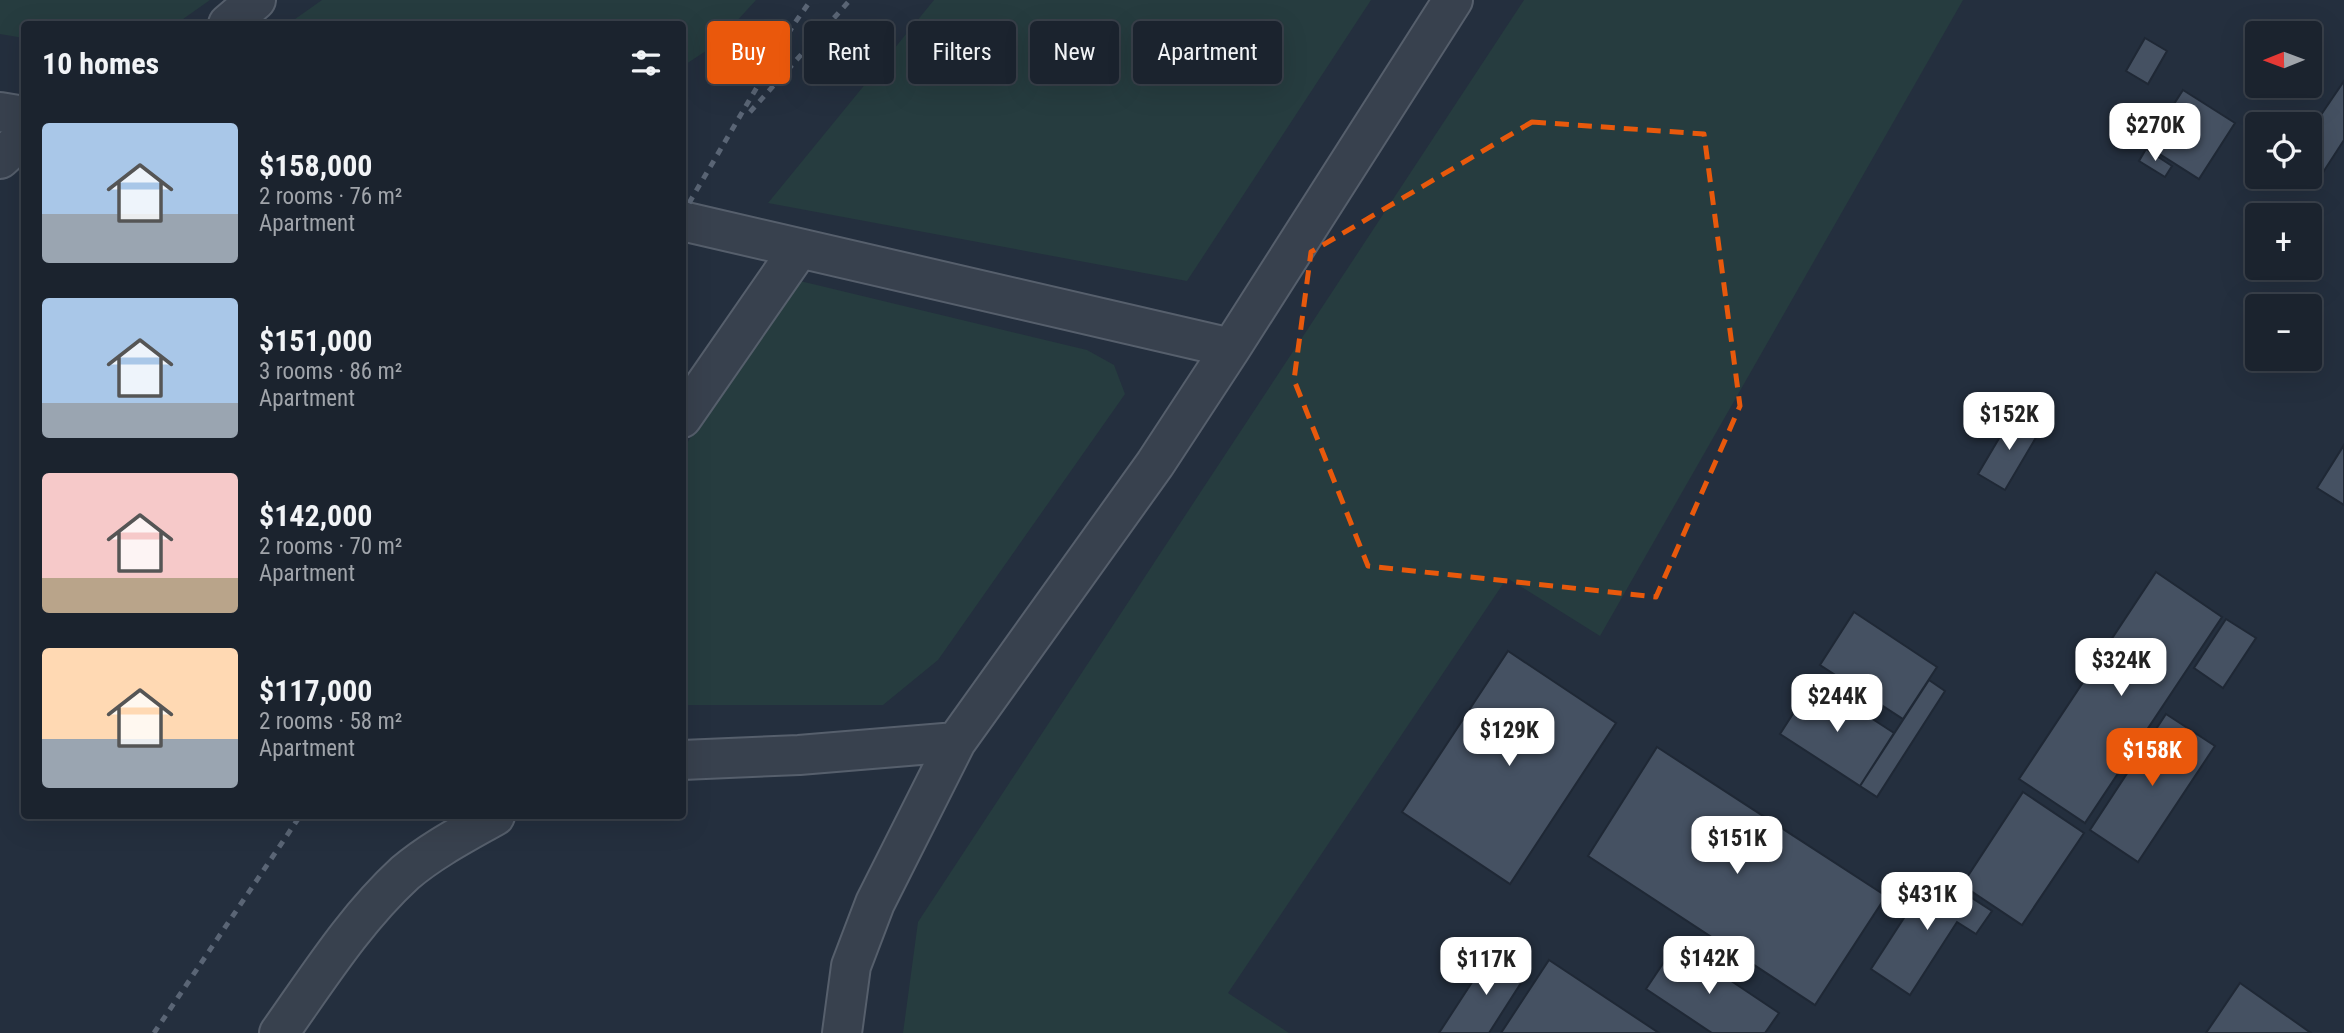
<!DOCTYPE html>
<meta charset="utf-8">
<style>
:root{--surface:#1b232e;--page:#242b36;--text:#f1f3f6;--muted:#a0a4aa;--line:#39404a;--accent:#ea580c}
body{margin:0;font-family:"Roboto Condensed",sans-serif;background:var(--page);color:var(--text);height:100vh;display:flex;flex-direction:column;font-size:26px;white-space:nowrap}
*{box-sizing:border-box;margin:0}
p{font-size:23px;color:var(--muted)}
.icon{flex:none;width:38px;height:38px;fill:none;stroke:currentColor;stroke-width:2;stroke-linecap:round;stroke-linejoin:round}
.map{position:relative;flex:1;overflow:hidden}
.panel{position:absolute;left:21px;top:21px;width:665px;height:798px;display:flex;flex-direction:column;background:var(--surface);border-radius:7px;box-shadow:0 7px 28px #0002,0 0 0 2px var(--line)}
.panel>*{flex:none}
.banner{position:absolute;left:707px;top:21px;width:665px;height:63px;display:flex;gap:14px}
.needle{width:46px;rotate:269deg}
.buttons{position:absolute;left:2245px;top:21px;display:grid;gap:14px}
.buttons a{display:grid;place-items:center;width:77px;height:77px;border-radius:7px;background:var(--surface);box-shadow:0 7px 28px #0002,0 0 0 2px var(--line);font-size:35px}
.price{position:absolute;translate:-50% -60px;padding:0 16px;border-radius:14px;background:#fff;color:#222;font-size:23px;line-height:46px;filter:drop-shadow(0 2px 4px #0008)}
.price::after{content:'';position:absolute;left:50%;top:42px;width:21px;height:16px;margin-left:-10px;background:inherit;clip-path:polygon(0 0,100% 0,50% 100%)}
.price.selected{background:var(--accent);color:#fff}
ul{padding:0;list-style:none}
li{display:flex;align-items:center;gap:21px;height:175px;padding:0 21px}
li span{display:grid;place-items:center;flex:none;width:196px;height:140px;border-radius:7px;color:#555}
li>.icon{margin-inline-start:auto}
span .icon{width:84px;height:84px;fill:#fffc;stroke-width:1}
li b{font-size:30px}
h2{display:flex;justify-content:space-between;align-items:center;height:84px;padding:0 21px;font-size:30px}
.chip{padding:0 24px;border-radius:7px;background:var(--surface);box-shadow:0 7px 28px #0002,0 0 0 2px var(--line);font-size:24px;line-height:63px}
.chip.selected{background:var(--accent);color:#fff}
.map>svg:first-child{display:block}
.green{fill:#263c3f}
.building{fill:#455162;stroke:#1f2835;stroke-width:2}
.lines{fill:none;stroke-linecap:round;stroke-linejoin:round}
.minor-casing{stroke:#565f6c;stroke-width:42}
.minor{stroke:#38414e;stroke-width:38}
.rail{stroke:#5a6575;stroke-width:5;stroke-dasharray:7 7;stroke-linecap:butt}
.marked{fill:none;stroke:#e8590c;stroke-width:5;stroke-dasharray:14 9;stroke-linejoin:round}
</style>
<div class="map">
<svg width="2344" height="1033" viewBox="0 0 2344 1033">
<rect width="100%" height="100%" fill="#242f3e"/>
<path class="green" d="M0 0H210L176 24H24V38L0 34Z
M322 0H756L715 45 683 66 682 24H288Z
M934 0H1371L1187 281 768 203Z
M1524 0H1963L1600 636 1507 578 1228 993 1289 1033H903L918 922Z
M796 280 1087 350 1114 365 1125 394 938 660 883 705H683V449Z"/>
<path class="building" d="M2145 38 2167 51 2148 84 2126 71Z
M2344 81V140L2320 177 2310 171V131Z
M2183 90 2235 123 2199 179 2147 146Z
M2146 149 2172 166 2165 177 2139 161Z
M2014 413 2041 429 2005 490 1978 474Z
M2344 445V505L2317 488Z
M2156 572 2222 617 2085 823 2019 779Z
M1854 612 1937 667 1903 719 1820 665Z
M2226 619 2256 638 2223 688 2194 668Z
M1508 651 1616 723 1510 884 1402 812Z
M1929 680 1945 691 1877 797 1860 786Z
M1814 681 1894 733 1860 786 1780 734Z
M2166 714 2215 746 2138 862 2090 830Z
M1657 747 1886 896 1815 1005 1588 856Z
M2023 792 2084 833 2022 925 1962 885Z
M1933 873 1992 911 1976 934 1957 922 1910 995 1871 969Z
M1676 944 1779 1013 1765 1033H1712L1646 989Z
M1493 950 1528 972 1489 1033H1439Z
M1549 960 1659 1033H1501Z
M2240 983 2311 1033H2206Z"/>
<g class="lines">
<g class="minor-casing">
<path id="minor" d="M228 24 256 0
M0 112 24 116
M0 159 24 137
M682 221 1231 348
M682 418 799 249
M682 760 799 755 956 742 1155 464 1231 348 1453 0
M279 1033C318 978 355 919 405 873 432 850 465 833 495 816
M842 1033 851 966 875 903 956 742"/>
</g>
<use href="#minor" class="minor"/>
<path class="rail" d="M750 112 850 0
M682 215 794 24 811 0
M154 1033 300 816"/>
</g>
<path class="marked" d="M1532 122 1704 134 1740 406 1656 597 1368 566 1294 380 1311 252Z"/>
</svg>
<div class="buttons">
<a><svg class="needle" viewBox="-14 -14 28 28"><path d="M0-13l5 13h-10z" fill="#e53935"/><path d="M0 13l5-13h-10z" fill="#a0a4aa"/></svg></a>
<a><svg class="icon" aria-label="locate" viewBox="0 0 24 24"><circle cx="12" cy="12" r="6"/><path d="M12 2v4M12 18v4M2 12h4M18 12h4"/></svg></a>
<a>+</a>
<a>−</a>
</div>
<b class="price" style="left:2155px;top:163px">$270K</b>
<b class="price" style="left:2009px;top:452px">$152K</b>
<b class="price" style="left:2121px;top:698px">$324K</b>
<b class="price" style="left:1837px;top:734px">$244K</b>
<b class="price" style="left:1509px;top:768px">$129K</b>
<b class="price selected" style="left:2152px;top:788px">$158K</b>
<b class="price" style="left:1737px;top:876px">$151K</b>
<b class="price" style="left:1927px;top:932px">$431K</b>
<b class="price" style="left:1709px;top:996px">$142K</b>
<b class="price" style="left:1486px;top:997px">$117K</b>
<div class="banner">
<a class="chip selected">Buy</a>
<a class="chip">Rent</a>
<a class="chip">Filters</a>
<a class="chip">New</a>
<a class="chip">Apartment</a>
</div>
<section class="panel">
<h2>10 homes<svg class="icon" aria-label="filters" viewBox="0 0 24 24"><path d="M4 7h16M4 17h16"/><circle cx="9" cy="7" r="2"/><circle cx="15" cy="17" r="2"/></svg></h2>
<ul>
<li><span style="background:linear-gradient(#a9c7e8 65%,#9aa5b1 0)"><svg class="icon" aria-label="home" viewBox="0 0 24 24"><path d="M3 11l9-7 9 7M6 9v11h12V9"/></svg></span><div><b>$158,000</b><p>2 rooms · 76 m²</p><p>Apartment</p></div></li>
<li><span style="background:linear-gradient(#a9c7e8 75%,#9aa5b1 0)"><svg class="icon" aria-label="home" viewBox="0 0 24 24"><path d="M3 11l9-7 9 7M6 9v11h12V9"/></svg></span><div><b>$151,000</b><p>3 rooms · 86 m²</p><p>Apartment</p></div></li>
<li><span style="background:linear-gradient(#f6c9c9 75%,#b9a48a 0)"><svg class="icon" aria-label="home" viewBox="0 0 24 24"><path d="M3 11l9-7 9 7M6 9v11h12V9"/></svg></span><div><b>$142,000</b><p>2 rooms · 70 m²</p><p>Apartment</p></div></li>
<li><span style="background:linear-gradient(#ffd9b3 65%,#9aa5b1 0)"><svg class="icon" aria-label="home" viewBox="0 0 24 24"><path d="M3 11l9-7 9 7M6 9v11h12V9"/></svg></span><div><b>$117,000</b><p>2 rooms · 58 m²</p><p>Apartment</p></div></li>
</ul>
</section>
</div>
